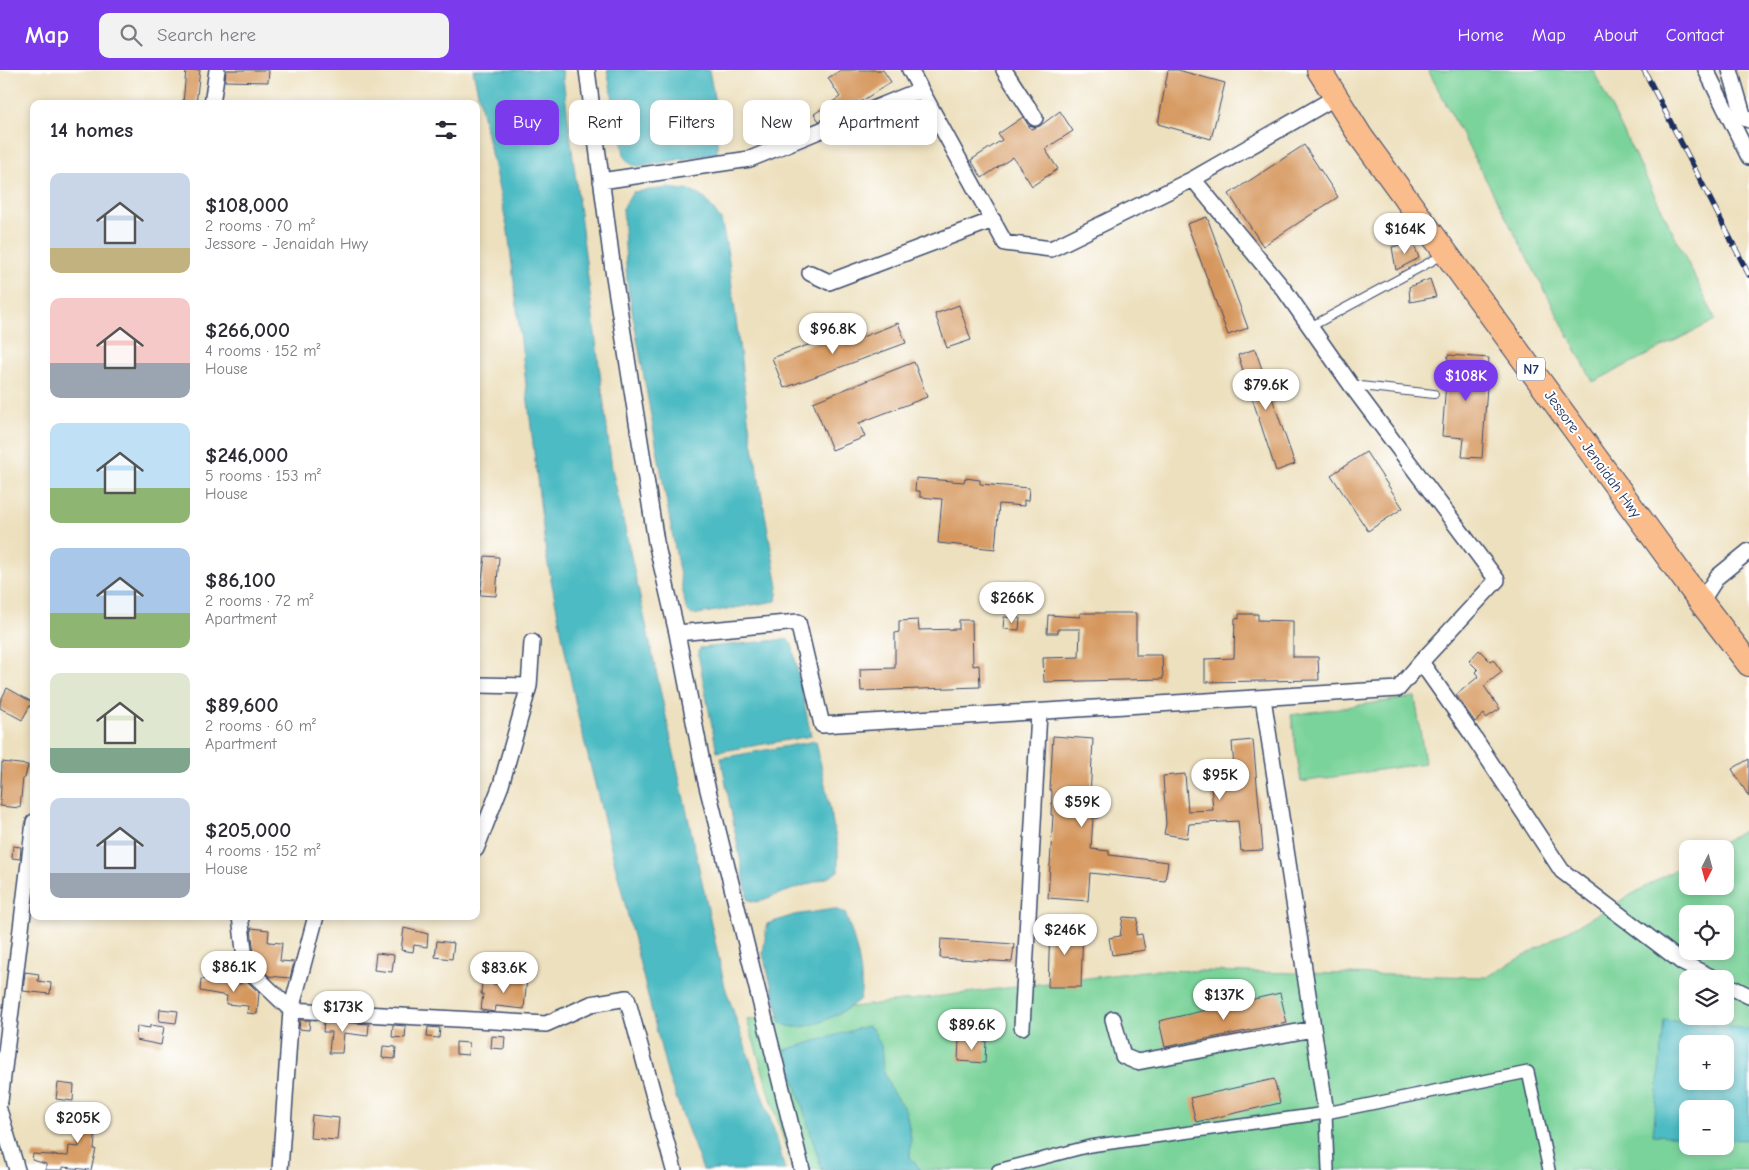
<!DOCTYPE html>
<meta charset="utf-8">
<style>
:root{--surface:#fff;--page:#f2f2f3;--text:#2b2b33;--muted:#7c7c81;--accent:#7c3aed}
body{margin:0;font-family:"Comic Neue",sans-serif;background:var(--page);color:var(--text);height:100vh;display:flex;flex-direction:column;font-size:19px;white-space:nowrap}
*{box-sizing:border-box;margin:0}
p{font-size:16px;color:var(--muted)}
.icon{flex:none;width:28px;height:28px;fill:none;stroke:currentColor;stroke-width:2;stroke-linecap:round;stroke-linejoin:round}
.map{position:relative;flex:1;overflow:hidden}
.side{position:absolute;left:30px;top:30px;width:450px;height:820px;display:flex;flex-direction:column;background:var(--surface);border-radius:10px;box-shadow:0 2px 8px #0003}
.side>*{flex:none}
.hud{position:absolute;left:495px;top:30px;width:475px;height:45px;display:flex;gap:10px}
.needle{width:32px;rotate:186deg}
.buttons{position:absolute;left:1679px;top:770px;display:grid;gap:10px}
.buttons a{display:grid;place-items:center;width:55px;height:55px;border-radius:10px;background:var(--surface);box-shadow:0 2px 8px #0003;font-size:25px}
.price{position:absolute;translate:-50% -42px;padding:0 11px;border-radius:18px;background:#fff;color:#222;font-size:16px;line-height:32px;filter:drop-shadow(0 1px 2px #0008)}
.price::after{content:'';position:absolute;left:50%;top:30px;width:15px;height:11px;margin-left:-8px;background:inherit;clip-path:polygon(0 0,100% 0,50% 100%)}
.price.active{background:var(--accent);color:#fff}
ul{padding:0;list-style:none}
li{display:flex;align-items:center;gap:15px;height:125px;padding:0 20px}
li span{display:grid;place-items:center;flex:none;width:140px;height:100px;border-radius:10px;color:#555}
li>.icon{margin-inline-start:auto}
span .icon{width:60px;height:60px;fill:#fffc;stroke-width:1}
li b{font-size:21px}
h2{display:flex;justify-content:space-between;align-items:center;height:60px;padding:0 20px;font-size:21px}
.tag{padding:0 18px;border-radius:10px;background:var(--surface);box-shadow:0 2px 8px #0003;font-size:18px;line-height:45px}
.tag.active{background:var(--accent);color:#fff}
header{display:flex;align-items:center;gap:30px;box-sizing:border-box;height:70px;padding:0 25px;background:var(--accent);color:#fff}
header strong{font-size:24px}
nav{display:flex;gap:28px;margin-inline-start:auto;font-size:18px}
.search{width:350px;height:45px;background:var(--page);display:flex;align-items:center;gap:12px;box-sizing:border-box;padding:0 18px;border-radius:10px;color:var(--muted);font-size:19px}
.map>svg:first-child{display:block}
.green{fill:#7ad39a;stroke:#4a817c;fill-rule:evenodd}
.water{fill:#4dbbc3;stroke:#347590;fill-rule:evenodd}
.building{fill:#d5975d}
.lines{fill:none;stroke-linecap:round;stroke-linejoin:round}
.service-casing{stroke:#3a4a6c;stroke-width:10}
.pedestrian-casing{stroke:#3a4a6c;stroke-width:14}
.minor-casing{stroke:#3a4a6c;stroke-width:18}
.trunk-casing{stroke:#3a4a6c;stroke-width:26}
.service{stroke:#fff;stroke-width:8}
.pedestrian{stroke:#fff;stroke-width:11}
.minor{stroke:#fff;stroke-width:15}
.trunk{stroke:#fabc8b;stroke-width:24}
.rail-casing{stroke:#1b2f5e;stroke-width:5.5}
.rail{stroke:#fff;stroke-width:4;stroke-dasharray:11;stroke-linecap:butt}
.labels{text-anchor:middle;stroke-width:4;stroke-linejoin:round;paint-order:stroke}
.shield{fill:#fff;stroke:#5f6d8e;stroke-width:1}
.shield-label{font-size:14px;font-weight:bold;fill:#1b2f5e}
.street-label{font-size:15px;fill:#1b2f5e;stroke:#fff}
</style>
<header>
<strong>Map</strong>
<div class="search"><svg class="icon" aria-label="search" viewBox="0 0 24 24"><circle cx="10" cy="10" r="6"/><path d="M15 15l6 6"/></svg>Search here</div>
<nav><a>Home</a><a>Map</a><a>About</a><a>Contact</a></nav>
</header>
<div class="map">
<svg width="1749" height="1100" viewBox="0 0 1749 1100">
<rect width="100%" height="100%" fill="#fff"/>
<filter id="ink" filterUnits="userSpaceOnUse"><feTurbulence type="fractalNoise" baseFrequency=".02" numOctaves="2"/><feDisplacementMap in="SourceGraphic" scale="10" xChannelSelector="R" yChannelSelector="G"/><feConvolveMatrix kernelMatrix="1 2 1 2 8 2 1 2 1" color-interpolation-filters="sRGB"/></filter>
<filter id="wash" filterUnits="userSpaceOnUse"><feTurbulence type="fractalNoise" baseFrequency=".0096" numOctaves="4" result="noise"/><feDisplacementMap in="SourceGraphic" scale="20" xChannelSelector="R" yChannelSelector="G"/><feGaussianBlur stdDeviation="1.12" result="paint"/><feColorMatrix in="noise" values="0 0 0 0 0 0 0 0 0 0 0 0 0 0 0 0 0 1.4 0 .05"/><feComposite in="paint" operator="in"/></filter>
<g filter="url(#wash)">
<rect width="100%" height="100%" fill="#ede0be"/>
<path class="green" d="M1428 0H1593L1716 250 1593 312Z
M1415 627 1425 693 1301 712 1291 645Z
M1749 758V1100H793L747 950 1153 900 1487 907 1687 793 1688 816H1725V779H1712ZM1688 844H1725V881H1688ZM1688 909H1725V946H1688ZM1688 974H1725V1011H1688ZM1688 1039H1725V1076H1688Z"/>
<path class="water" d="M473 0H562L612 399 725 917 776 1066 785 1100H703L668 1006 578 646 546 484 508 161Z
M607 0H709L717 44V83L642 96C632 96 628 94 624 84Z
M668 118 693 121 706 130 721 150 728 184 748 348 778 517 776 531 692 545 686 539 684 528 627 213 623 138 633 122Z
M788 569 792 574 811 666 717 682 698 584 700 578Z
M816 671 838 778V801L829 807 756 832 748 830 721 688Z
M834 839 845 843C854 867 865 903 860 929 846 942 799 968 781 952L763 884 767 854 794 845Z
M1664 950 1749 959V1070L1725 1069V1039H1688L1687 1067 1653 1065ZM1688 974H1725V1011H1688Z
M867 956 873 959 881 976 883 999 891 1020 906 1041 911 1068 910 1087 921 1100H822L785 980Z"/>
<g id="blocks">
<path class="building" d="M186 0H200L196 34H183Z
M226 0H269L268 12 225 11Z
M841 0H883L891 12 851 38 847 37 819 51 814 44 840 27 828 8Z
M1168 0H1178L1225 13 1211 69 1158 54Z
M1060 41 1073 61 1045 79 1058 99 1032 116 1013 87 982 108 971 90 1002 70 998 64 1023 47 1031 59 1040 56Z
M1304 75 1338 127 1263 176 1229 124Z
M1207 147 1248 258 1228 265 1187 154Z
M1413 172 1419 188 1396 200 1392 177Z
M1430 209 1436 227 1410 232 1409 217Z
M959 235 971 270 947 278 935 244Z
M898 253 906 273 784 318 772 288 830 267 834 278Z
M1255 279 1295 394 1276 401 1238 285Z
M1448 285 1489 288 1482 388 1462 387 1464 368 1442 366Z
M914 292 927 327 859 353 865 367 832 380 813 332Z
M1366 382 1403 438 1368 461 1331 405Z
M916 408 964 412 965 408 980 410V414L1029 418 1028 431 1024 430V436L999 434 995 479 938 473 942 429 920 427V421H915Z
M485 486 499 487 496 526 480 525Z
M1080 543H1136V585H1162L1163 609 1044 612 1043 588 1079 587 1080 559H1058V563H1047L1048 545 1080 547Z
M1239 544H1258V550L1293 551V587H1318L1319 610 1205 612V589L1234 588 1235 548 1239 549Z
M1004 547 1020 548 1019 560 1003 559Z
M918 550 919 560 959 559V550H972L973 596 979 595 980 617 861 621 860 599 895 598V563L899 562V551Z
M1479 580 1490 591 1493 589 1502 602 1484 616 1500 639 1486 648 1484 644 1475 652 1456 625 1479 606 1476 602 1478 600 1469 591Z
M7 618 32 632 22 650 0 638V632Z
M1053 666 1093 669 1090 728H1099L1098 748H1093L1091 779 1109 781V785L1168 792 1165 811 1090 803 1088 831 1048 828 1053 745H1051L1052 721 1050 720Z
M1253 670 1263 780 1241 781 1238 751 1189 754 1187 768 1164 764 1166 754 1163 706 1185 704 1188 741 1213 740 1211 714 1235 711 1232 672Z
M1749 689V727L1732 699Z
M2 692 28 695 25 708H23L20 738 0 736Z
M13 776 21 777 20 789 12 788Z
M1123 847 1138 848 1136 865 1142 864 1145 880 1112 885 1109 868 1120 866Z
M1050 854 1083 855 1081 917H1048Z
M251 858 269 860 268 872 282 873 280 891 294 892 290 908 269 906 255 893Z
M404 858 428 864 427 877 414 875 413 882 401 880Z
M941 869 1014 874 1012 892 940 888Z
M437 871 454 873 452 889 435 887Z
M376 883 394 885 392 902 374 900Z
M25 902 39 904 38 911 51 913 50 924 23 921Z
M497 906 527 908 524 939 496 936 495 942 481 940 483 924H481L482 912 497 914Z
M201 909 241 914V911L248 912 259 923 257 944 247 943 248 936 226 934 227 926 200 921Z
M1280 923 1287 953 1165 977 1159 951Z
M160 939 178 941 176 953 159 951Z
M300 950H310L309 960 299 959Z
M324 951 369 954 368 966 344 963 342 983H329L331 962H323Z
M150 955 164 957 161 975 136 970 137 956 150 958Z
M393 955 406 956 405 968 392 967Z
M428 957 440 958 439 968 427 967Z
M492 966 505 967 504 979 491 978Z
M959 969 986 971 985 993 958 991Z
M456 972 469 973 468 985 456 984Z
M383 976 396 977 395 989 382 988Z
M1274 1009 1280 1033 1196 1052 1190 1028Z
M58 1013 74 1015 73 1031 56 1029Z
M81 1037 104 1039 103 1058H96L94 1079H96L91 1100 63 1097V1100H46V1094L32 1090 33 1084 68 1086 69 1076 79 1077Z
M312 1045 339 1048 337 1070 310 1068Z"/>
</g>
</g>
<g filter="url(#ink)">
<use href="#blocks" fill-opacity="0" stroke="#3a4a6c" stroke-width="1"/>
<g class="lines">
<g class="service-casing">
<path id="service" d="M1310 257 1443 185
M1351 315 1434 324"/>
</g>
<g class="pedestrian-casing">
<path id="pedestrian" d="M998 1100 1090 1076 1326 1043
M1328 1100 1326 1043 1528 1002 1549 1100"/>
</g>
<g class="minor-casing">
<path id="minor" d="M587 0 613 200 656 472 677 563 705 708 802 1100
M910 0 1005 173 1051 179 1193 109 1336 27
M1004 0 1035 48
M1706 0 1749 87
M1730 0 1744 48 1749 50
M212 34 217 0
M1193 109 1285 221 1351 315 1497 510 1421 592 1473 666 1562 801 1683 893 1715 909
M601 111 750 89 920 20
M810 203 829 212 993 150
M1701 532 1717 507 1749 481
M677 563 798 552 822 655 1398 619 1421 592
M476 615 529 616
M1263 628 1326 1043
M476 779 501 715 529 616 532 572
M240 846 246 897 291 940 280 1100
M316 846 291 940 546 954 591 934 627 928 674 1100
M1725 914 1749 926
M1113 949 1123 986 1137 992 1313 959
M1022 957 1039 642
M0 1031 34 752
M0 1043 17 1100"/>
</g>
<g class="trunk-casing">
<path id="trunk" d="M1319 0 1361 67 1701 532 1749 594"/>
</g>
<use href="#service" class="service"/>
<use href="#pedestrian" class="pedestrian"/>
<use href="#minor" class="minor"/>
<use href="#trunk" class="trunk"/>
<g class="rail-casing">
<path id="rail" d="M1644 0 1749 205"/>
</g>
<use href="#rail" class="rail"/>
</g>
</g>
<g class="labels">
<rect class="shield" x="1517" y="287.5" width="28" height="23" rx="4"/>
<g class="shield-label">
<text x="1531" y="304">N7</text>
</g>
<g class="street-label">
<text transform="translate(1593 384) rotate(54)" y="5">Jessore - Jenaidah Hwy</text>
</g>
</g>
</svg>
<div class="buttons">
<a><svg class="needle" viewBox="-14 -14 28 28"><path d="M0-13l5 13h-10z" fill="#e53935"/><path d="M0 13l5-13h-10z" fill="#7c7c81"/></svg></a>
<a><svg class="icon" aria-label="locate" viewBox="0 0 24 24"><circle cx="12" cy="12" r="6"/><path d="M12 2v4M12 18v4M2 12h4M18 12h4"/></svg></a>
<a><svg class="icon" aria-label="layers" viewBox="0 0 24 24"><path d="M12 4l9 5-9 5-9-5zM3 14l9 5 9-5"/></svg></a>
<a>+</a>
<a>−</a>
</div>
<b class="price" style="left:1405px;top:185px">$164K</b>
<b class="price" style="left:833px;top:285px">$96.8K</b>
<b class="price active" style="left:1466px;top:332px">$108K</b>
<b class="price" style="left:1266px;top:341px">$79.6K</b>
<b class="price" style="left:1012px;top:554px">$266K</b>
<b class="price" style="left:1220px;top:731px">$95K</b>
<b class="price" style="left:1082px;top:758px">$59K</b>
<b class="price" style="left:1065px;top:886px">$246K</b>
<b class="price" style="left:234px;top:923px">$86.1K</b>
<b class="price" style="left:504px;top:924px">$83.6K</b>
<b class="price" style="left:1224px;top:951px">$137K</b>
<b class="price" style="left:343px;top:963px">$173K</b>
<b class="price" style="left:972px;top:981px">$89.6K</b>
<b class="price" style="left:78px;top:1074px">$205K</b>
<div class="hud">
<a class="tag active">Buy</a>
<a class="tag">Rent</a>
<a class="tag">Filters</a>
<a class="tag">New</a>
<a class="tag">Apartment</a>
</div>
<section class="side">
<h2>14 homes<svg class="icon" aria-label="filters" viewBox="0 0 24 24"><path d="M4 7h16M4 17h16"/><circle cx="9" cy="7" r="2"/><circle cx="15" cy="17" r="2"/></svg></h2>
<ul>
<li><span style="background:linear-gradient(#c9d6e8 75%,#c2b280 0)"><svg class="icon" aria-label="home" viewBox="0 0 24 24"><path d="M3 11l9-7 9 7M6 9v11h12V9"/></svg></span><div><b>$108,000</b><p>2 rooms · 70 m²</p><p>Jessore - Jenaidah Hwy</p></div></li>
<li><span style="background:linear-gradient(#f6c9c9 65%,#9aa5b1 0)"><svg class="icon" aria-label="home" viewBox="0 0 24 24"><path d="M3 11l9-7 9 7M6 9v11h12V9"/></svg></span><div><b>$266,000</b><p>4 rooms · 152 m²</p><p>House</p></div></li>
<li><span style="background:linear-gradient(#bfe0f5 65%,#8fb573 0)"><svg class="icon" aria-label="home" viewBox="0 0 24 24"><path d="M3 11l9-7 9 7M6 9v11h12V9"/></svg></span><div><b>$246,000</b><p>5 rooms · 153 m²</p><p>House</p></div></li>
<li><span style="background:linear-gradient(#a9c7e8 65%,#8fb573 0)"><svg class="icon" aria-label="home" viewBox="0 0 24 24"><path d="M3 11l9-7 9 7M6 9v11h12V9"/></svg></span><div><b>$86,100</b><p>2 rooms · 72 m²</p><p>Apartment</p></div></li>
<li><span style="background:linear-gradient(#dfe7d0 75%,#7fa58c 0)"><svg class="icon" aria-label="home" viewBox="0 0 24 24"><path d="M3 11l9-7 9 7M6 9v11h12V9"/></svg></span><div><b>$89,600</b><p>2 rooms · 60 m²</p><p>Apartment</p></div></li>
<li><span style="background:linear-gradient(#c9d6e8 75%,#9aa5b1 0)"><svg class="icon" aria-label="home" viewBox="0 0 24 24"><path d="M3 11l9-7 9 7M6 9v11h12V9"/></svg></span><div><b>$205,000</b><p>4 rooms · 152 m²</p><p>House</p></div></li>
</ul>
</section>
</div>
